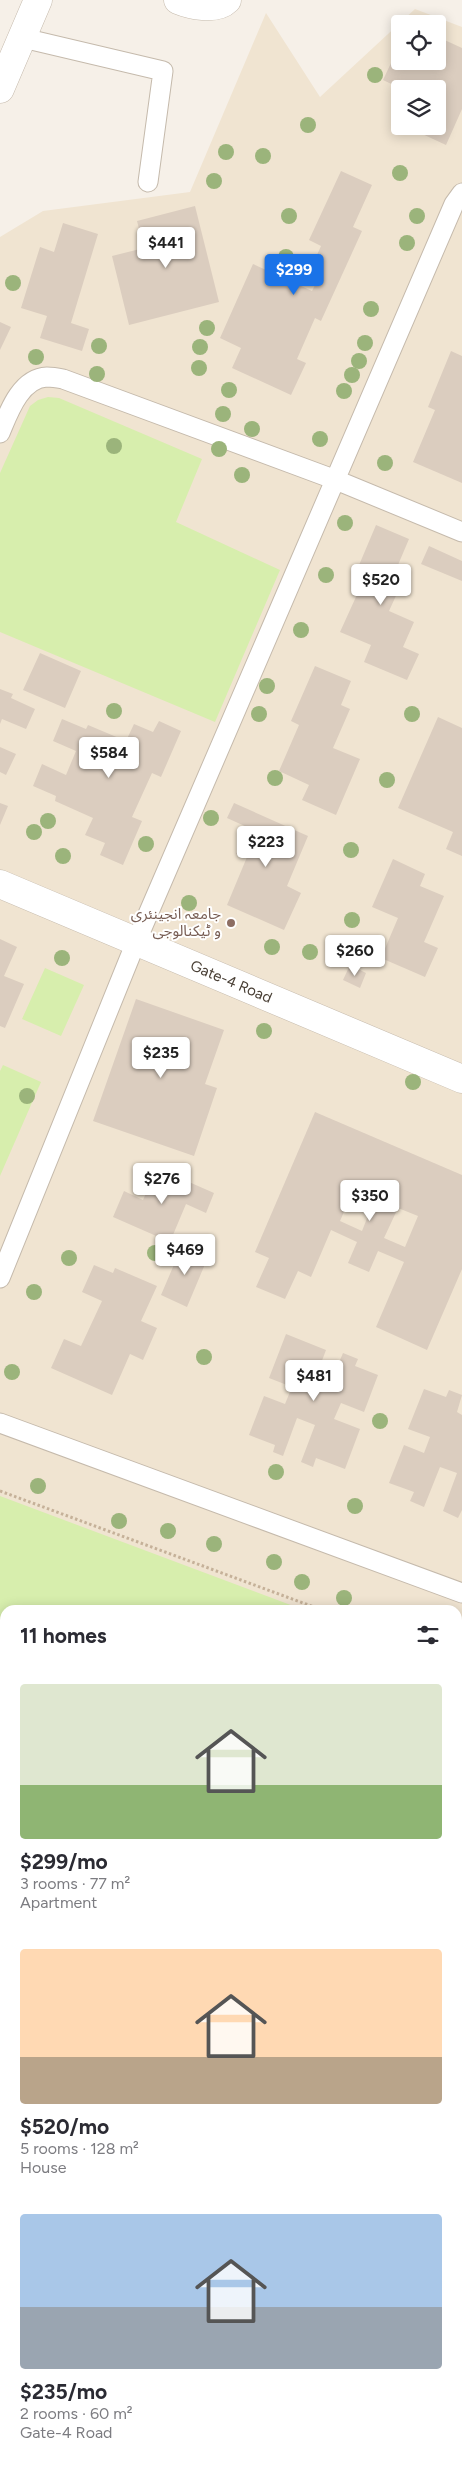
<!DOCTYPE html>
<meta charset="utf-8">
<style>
:root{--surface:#fff;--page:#f2f2f3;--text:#2b2b33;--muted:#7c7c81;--accent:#1a73e8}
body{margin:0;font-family:Figtree,"Noto Sans Arabic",sans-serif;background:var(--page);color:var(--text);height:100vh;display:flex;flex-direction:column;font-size:19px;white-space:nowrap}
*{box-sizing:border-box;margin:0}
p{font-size:16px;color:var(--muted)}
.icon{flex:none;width:28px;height:28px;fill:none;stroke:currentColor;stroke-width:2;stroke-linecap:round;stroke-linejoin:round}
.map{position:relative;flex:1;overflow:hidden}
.drawer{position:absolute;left:0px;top:1605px;width:462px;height:866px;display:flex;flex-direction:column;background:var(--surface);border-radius:15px 15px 0 0;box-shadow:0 2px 12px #0003}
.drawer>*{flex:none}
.fabs{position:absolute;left:391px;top:15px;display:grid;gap:10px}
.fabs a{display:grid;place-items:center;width:55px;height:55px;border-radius:5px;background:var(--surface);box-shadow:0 2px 12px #0003;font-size:25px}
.price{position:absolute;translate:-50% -42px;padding:0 11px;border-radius:5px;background:#fff;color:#222;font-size:16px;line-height:32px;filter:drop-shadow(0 1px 2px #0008)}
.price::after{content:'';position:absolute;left:50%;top:30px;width:15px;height:11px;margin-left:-8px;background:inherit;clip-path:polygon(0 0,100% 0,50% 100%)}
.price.current{background:var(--accent);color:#fff}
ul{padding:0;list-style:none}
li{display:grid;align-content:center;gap:10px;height:265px;padding:0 20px}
li span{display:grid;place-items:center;height:155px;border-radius:5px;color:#555}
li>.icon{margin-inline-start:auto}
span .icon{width:90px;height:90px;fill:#fffc;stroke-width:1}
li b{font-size:21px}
h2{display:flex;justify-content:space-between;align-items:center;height:60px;padding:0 20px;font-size:21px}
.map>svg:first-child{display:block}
.education{fill:#f0e4d1;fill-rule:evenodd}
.green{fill:#d7eead}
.building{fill:#dbcdbf;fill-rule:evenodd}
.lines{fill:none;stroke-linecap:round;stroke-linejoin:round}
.service-casing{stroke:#c5baac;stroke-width:21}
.minor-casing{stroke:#c5baac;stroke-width:29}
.path{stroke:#c5b199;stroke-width:3;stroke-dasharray:2.5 2.5;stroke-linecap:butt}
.service{stroke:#fff;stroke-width:19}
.minor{stroke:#fff;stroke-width:28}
.tree{fill:#9bb47b}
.education-dot{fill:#8d6e63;stroke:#fff;stroke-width:2}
.labels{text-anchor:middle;stroke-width:4;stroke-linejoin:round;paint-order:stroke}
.education-label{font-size:15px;fill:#785e54;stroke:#fff;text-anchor:end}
.street-label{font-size:15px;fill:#4a4036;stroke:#fff}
</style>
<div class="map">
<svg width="462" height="2471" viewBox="0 0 462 2471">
<rect width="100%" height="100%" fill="#f6f0e8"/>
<path class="education" d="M415 9 462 27V2471H0V237L43 211 190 192 266 13 320 97ZM400 24H438V61H400ZM400 89H438V126H400ZM5 1610H458V2466H5Z"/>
<path class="green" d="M48 397 59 398 202 459 176 522 280 570 215 722 0 632V473L30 406 38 400Z
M45 968 84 985 61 1036 22 1019Z
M3 1065 41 1082 0 1176V1071Z
M0 1496 304 1610H5V2365L0 2363Z
M458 1668 462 1669V2471H300L286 2466H458Z"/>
<path class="building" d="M438 37 462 48V109L446 145 405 126H438V89H402L383 80 400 44V61H438Z
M400 107V124L393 121Z
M341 171 372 185 353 227 362 231 321 321 315 318 297 359 306 363 291 395 232 368 241 348 220 338 253 264 312 291 323 269 313 264 321 246 309 240Z
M195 206 219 302 129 325 112 256 144 248 137 221Z
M63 223 98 234 71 323 89 329 82 351 40 338 47 316 21 308 40 247 54 252Z
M0 322 11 327 0 350Z
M451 351 462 356V483L413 462 435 410 428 407Z
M376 525 409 539 395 572 405 576 389 611 414 622 403 647 419 654 407 680 364 662 371 645 340 632 360 588 351 584Z
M429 546 462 561V581L421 564Z
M40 653 81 671 65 708 23 690Z
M315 666 351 681 341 705 350 709 333 748 360 759 336 815 302 800 309 785 279 771 299 725 291 721Z
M0 689 13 694 11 698 35 709 26 729 2 719 0 724Z
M438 717 462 728V856L446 849 453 832 398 808Z
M62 719 86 729 88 725 126 741 134 724 153 732 159 721 181 731 161 777 152 773 132 817 142 821 123 865 100 855 105 843 85 835 93 818 55 801 56 796 33 786 42 764 66 775 76 751 53 741Z
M0 747 16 754 6 775 0 772Z
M0 803 8 806 0 825Z
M234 803 308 836 287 886 301 893 284 930 227 905 247 857 236 854 247 827 227 818Z
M393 859 425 874 420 886 444 896 424 942 438 948 425 977 381 958 398 918 372 907Z
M0 939 17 947 4 976 24 984 5 1028 0 1026Z
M350 965 366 973 360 988 343 980Z
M136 999 224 1030 205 1084 217 1088 194 1156 93 1121Z
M315 1112 462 1175V1269L427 1350 376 1327 404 1262 378 1251 369 1272 348 1263 357 1242 331 1230 311 1277 298 1271 285 1299 256 1287 269 1258 255 1252ZM354 1189 375 1198 362 1231 340 1221ZM398 1208 418 1216 405 1247 384 1238Z
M157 1168 214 1193 206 1213 186 1204 170 1242 113 1217 124 1191 143 1200Z
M182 1246 208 1257 187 1307 161 1295Z
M94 1265 113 1273 115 1268 157 1286 141 1321 157 1328 143 1360 130 1354 112 1395 51 1368 64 1339 81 1346 102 1301 82 1292Z
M286 1334 326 1350 320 1366 335 1372 343 1353 358 1359 355 1366 378 1375 364 1412 341 1403 334 1419 360 1429 345 1469 316 1458 313 1467 301 1462 315 1425 297 1418 283 1456 273 1452 275 1445 249 1435 264 1396 285 1404 292 1387 269 1378Z
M424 1389 446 1397 449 1390 462 1395 457 1412 462 1415V1510L458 1518 443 1511 457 1473 440 1467 424 1507 410 1501 414 1492 389 1483 404 1445 424 1453 430 1437 408 1429Z
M173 2466H244L256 2471H171Z"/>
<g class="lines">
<g class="service-casing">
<path id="service" d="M23 38 163 71 148 182
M0 433C8 414 20 378 47 377 52 377 58 378 63 379L336 480 462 532
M0 1278 136 942 454 204 462 193
M0 1423 462 1593"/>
</g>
<g class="minor-casing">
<g id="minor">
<path d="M178 0C190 5 216 11 227 0"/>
<path d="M0 89 38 0"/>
<path id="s1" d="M0 884 462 1079"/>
</g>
</g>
<path class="path" d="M0 1491 322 1610
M458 1660 462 1662
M0 2375 5 2377
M259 2466 272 2471
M138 2471 140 2466"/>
<use href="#service" class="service"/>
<use href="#minor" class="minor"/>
</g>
<g class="tree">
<circle cx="375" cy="75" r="8"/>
<circle cx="308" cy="125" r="8"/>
<circle cx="226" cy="152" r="8"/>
<circle cx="263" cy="156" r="8"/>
<circle cx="400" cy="173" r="8"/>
<circle cx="214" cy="181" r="8"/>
<circle cx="289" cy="216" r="8"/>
<circle cx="417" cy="216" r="8"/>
<circle cx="407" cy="243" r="8"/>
<circle cx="286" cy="257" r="8"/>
<circle cx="13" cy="283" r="8"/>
<circle cx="371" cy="309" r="8"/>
<circle cx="207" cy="328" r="8"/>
<circle cx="365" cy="343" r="8"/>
<circle cx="99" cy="346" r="8"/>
<circle cx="200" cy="347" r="8"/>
<circle cx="36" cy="357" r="8"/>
<circle cx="359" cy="361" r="8"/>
<circle cx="199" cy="368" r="8"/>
<circle cx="97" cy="374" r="8"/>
<circle cx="352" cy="375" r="8"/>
<circle cx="229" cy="390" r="8"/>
<circle cx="344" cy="391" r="8"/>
<circle cx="223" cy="414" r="8"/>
<circle cx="252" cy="429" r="8"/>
<circle cx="320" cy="439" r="8"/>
<circle cx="114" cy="446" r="8"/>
<circle cx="219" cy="449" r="8"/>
<circle cx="385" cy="463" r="8"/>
<circle cx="242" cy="475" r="8"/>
<circle cx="345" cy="523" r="8"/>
<circle cx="326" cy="575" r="8"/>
<circle cx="301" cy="630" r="8"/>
<circle cx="267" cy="686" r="8"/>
<circle cx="114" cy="711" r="8"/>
<circle cx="259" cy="714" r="8"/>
<circle cx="412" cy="714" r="8"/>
<circle cx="275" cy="778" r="8"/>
<circle cx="387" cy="780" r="8"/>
<circle cx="211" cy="818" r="8"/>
<circle cx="48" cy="821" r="8"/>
<circle cx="34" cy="832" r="8"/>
<circle cx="146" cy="844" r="8"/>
<circle cx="351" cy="850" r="8"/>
<circle cx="63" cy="856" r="8"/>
<circle cx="189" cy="903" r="8"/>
<circle cx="352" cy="920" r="8"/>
<circle cx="272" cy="947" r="8"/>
<circle cx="310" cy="952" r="8"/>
<circle cx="62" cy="958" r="8"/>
<circle cx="264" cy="1031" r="8"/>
<circle cx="413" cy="1082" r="8"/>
<circle cx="27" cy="1096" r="8"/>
<circle cx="155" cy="1253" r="8"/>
<circle cx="69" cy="1258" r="8"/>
<circle cx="34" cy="1292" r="8"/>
<circle cx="204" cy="1357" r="8"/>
<circle cx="12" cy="1372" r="8"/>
<circle cx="380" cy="1421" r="8"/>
<circle cx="276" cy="1472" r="8"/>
<circle cx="38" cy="1486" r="8"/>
<circle cx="355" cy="1506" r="8"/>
<circle cx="119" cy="1521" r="8"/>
<circle cx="168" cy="1531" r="8"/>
<circle cx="214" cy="1544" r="8"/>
<circle cx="274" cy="1562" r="8"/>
<circle cx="302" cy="1582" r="8"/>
<circle cx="344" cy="1598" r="8"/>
</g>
<circle class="education-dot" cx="231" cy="923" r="5"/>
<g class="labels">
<g class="education-label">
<text x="221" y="919">جامعہ انجینئری<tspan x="221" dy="17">و ٹیکنالوجی</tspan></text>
</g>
<g class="street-label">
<text dy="5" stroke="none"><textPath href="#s1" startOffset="251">Gate-4 Road</textPath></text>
</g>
</g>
</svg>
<div class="fabs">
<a><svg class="icon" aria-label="locate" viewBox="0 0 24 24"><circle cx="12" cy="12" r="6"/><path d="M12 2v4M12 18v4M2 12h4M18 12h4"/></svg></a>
<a><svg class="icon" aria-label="layers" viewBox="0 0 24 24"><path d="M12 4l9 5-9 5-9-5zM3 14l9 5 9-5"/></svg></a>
</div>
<b class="price" style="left:166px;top:269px">$441</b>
<b class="price current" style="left:294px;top:296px">$299</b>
<b class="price" style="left:381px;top:606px">$520</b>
<b class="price" style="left:109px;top:779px">$584</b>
<b class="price" style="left:266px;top:868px">$223</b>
<b class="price" style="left:355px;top:977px">$260</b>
<b class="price" style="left:161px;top:1079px">$235</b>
<b class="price" style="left:162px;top:1205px">$276</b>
<b class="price" style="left:370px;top:1222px">$350</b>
<b class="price" style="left:185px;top:1276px">$469</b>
<b class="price" style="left:314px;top:1402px">$481</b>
<section class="drawer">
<h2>11 homes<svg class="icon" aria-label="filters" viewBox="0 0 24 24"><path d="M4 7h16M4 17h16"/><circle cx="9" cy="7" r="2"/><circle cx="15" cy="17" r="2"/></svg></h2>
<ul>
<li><span style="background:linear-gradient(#dfe7d0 65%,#8fb573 0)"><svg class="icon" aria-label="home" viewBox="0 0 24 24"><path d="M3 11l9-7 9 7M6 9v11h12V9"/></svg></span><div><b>$299/mo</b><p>3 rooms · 77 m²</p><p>Apartment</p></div></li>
<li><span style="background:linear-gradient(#ffd9b3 70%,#b9a48a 0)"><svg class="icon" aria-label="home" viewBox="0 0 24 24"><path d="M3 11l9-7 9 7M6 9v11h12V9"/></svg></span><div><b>$520/mo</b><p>5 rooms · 128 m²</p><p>House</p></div></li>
<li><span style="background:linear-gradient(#a9c7e8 60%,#9aa5b1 0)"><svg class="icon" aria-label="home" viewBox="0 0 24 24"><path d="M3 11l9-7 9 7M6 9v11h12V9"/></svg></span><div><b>$235/mo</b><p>2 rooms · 60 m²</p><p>Gate-4 Road</p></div></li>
</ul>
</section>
</div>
